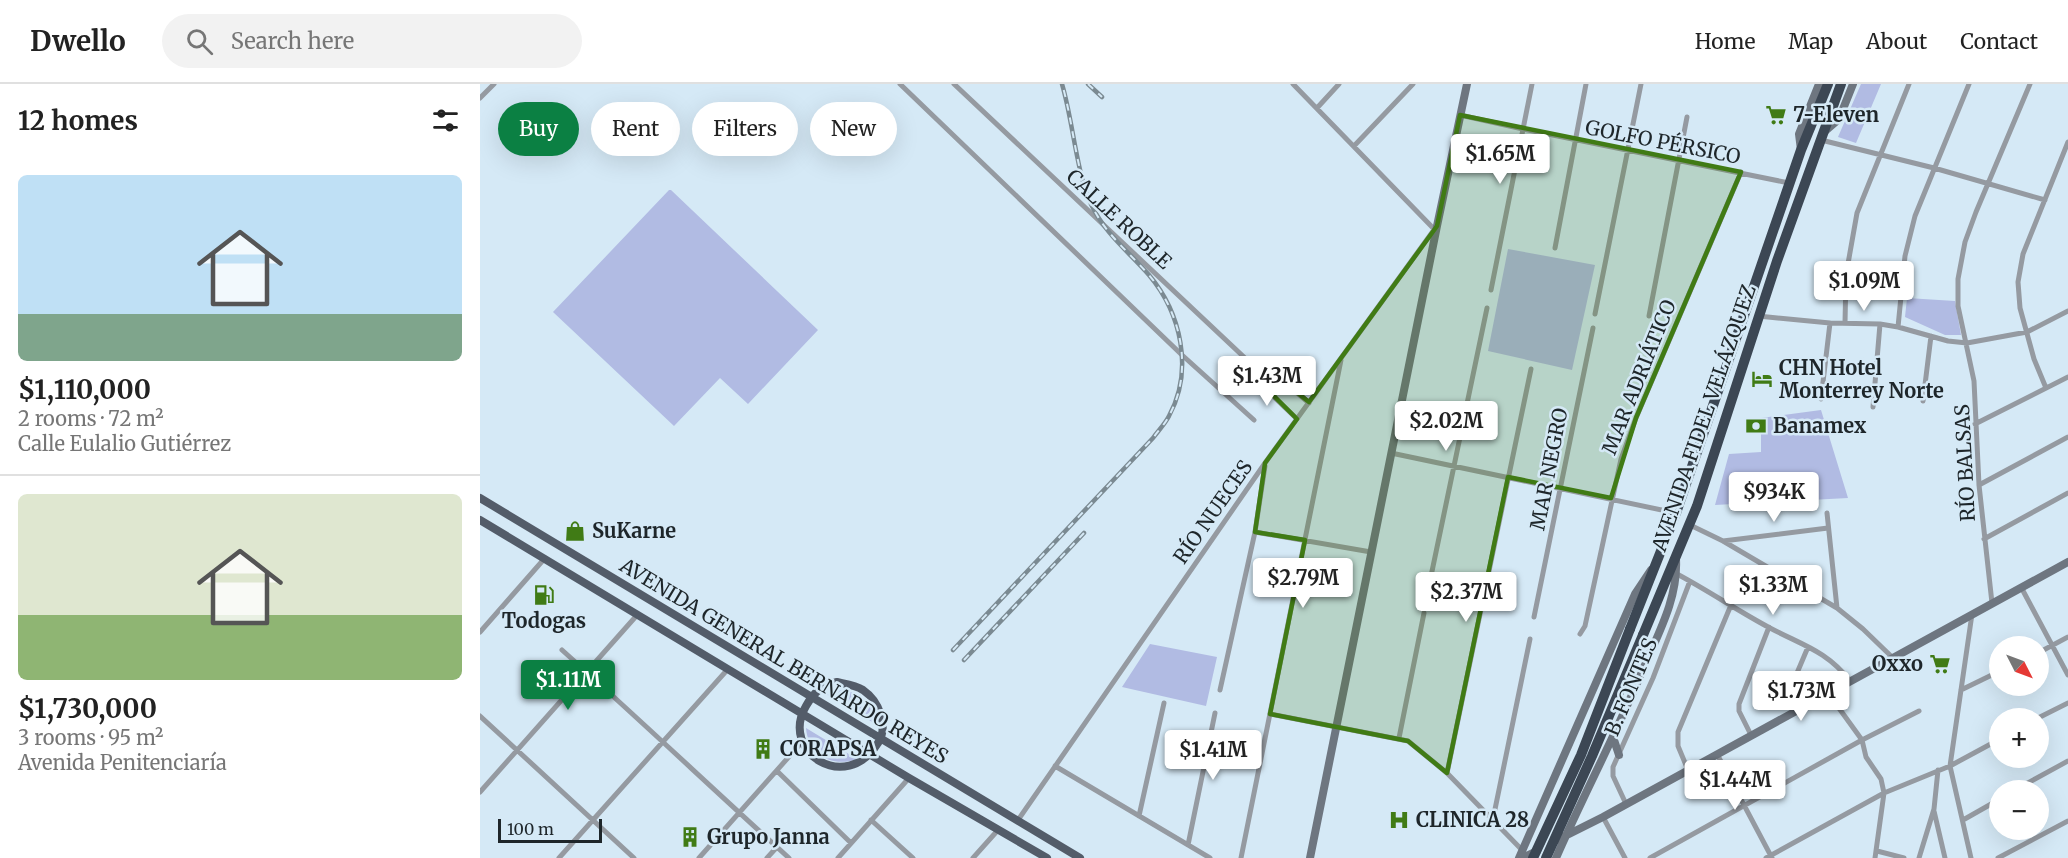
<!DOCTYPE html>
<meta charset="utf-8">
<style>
:root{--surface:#fff;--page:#f2f2f2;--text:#222;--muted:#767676;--line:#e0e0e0;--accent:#0b8043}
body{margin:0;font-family:Merriweather,serif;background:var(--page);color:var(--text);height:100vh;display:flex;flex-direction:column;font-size:22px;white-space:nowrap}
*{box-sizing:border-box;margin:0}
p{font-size:20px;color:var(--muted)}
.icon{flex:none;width:33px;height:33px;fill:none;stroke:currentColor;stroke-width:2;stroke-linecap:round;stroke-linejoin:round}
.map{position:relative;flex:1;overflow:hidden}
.drawer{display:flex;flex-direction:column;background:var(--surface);width:480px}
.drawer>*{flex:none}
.banner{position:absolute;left:18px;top:18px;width:570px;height:54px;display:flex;gap:12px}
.needle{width:39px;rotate:132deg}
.tools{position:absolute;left:1509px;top:552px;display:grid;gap:12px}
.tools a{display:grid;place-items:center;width:60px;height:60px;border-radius:50%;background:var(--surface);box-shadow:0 6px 24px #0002;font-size:30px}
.scale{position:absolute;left:18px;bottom:15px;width:104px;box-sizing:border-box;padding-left:6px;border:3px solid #1e262a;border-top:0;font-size:16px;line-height:21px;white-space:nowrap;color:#1e262a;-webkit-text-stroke:4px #d5e9f6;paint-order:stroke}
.price{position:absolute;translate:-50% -51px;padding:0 14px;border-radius:6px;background:#fff;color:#222;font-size:20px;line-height:39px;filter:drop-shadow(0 2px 3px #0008)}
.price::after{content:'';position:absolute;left:50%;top:36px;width:18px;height:14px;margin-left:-9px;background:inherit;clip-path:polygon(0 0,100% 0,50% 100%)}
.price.current{background:var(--accent);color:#fff}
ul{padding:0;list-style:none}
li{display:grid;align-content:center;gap:12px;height:318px;padding:0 18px}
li+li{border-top:2px solid var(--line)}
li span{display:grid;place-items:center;height:186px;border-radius:9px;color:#555}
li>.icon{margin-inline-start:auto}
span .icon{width:108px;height:108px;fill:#fffc;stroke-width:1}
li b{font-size:26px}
h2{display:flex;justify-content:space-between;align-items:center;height:72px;padding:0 18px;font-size:26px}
.pill{padding:0 21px;border-radius:27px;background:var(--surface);box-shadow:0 6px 24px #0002;font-size:21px;line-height:54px}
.pill.current{background:var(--accent);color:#fff}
header{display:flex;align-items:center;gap:36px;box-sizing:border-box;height:84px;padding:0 30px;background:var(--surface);border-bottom:2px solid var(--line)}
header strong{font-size:28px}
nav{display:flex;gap:33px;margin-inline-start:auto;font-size:21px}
.search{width:420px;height:54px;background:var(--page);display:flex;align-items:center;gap:15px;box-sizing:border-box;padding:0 21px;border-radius:33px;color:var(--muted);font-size:22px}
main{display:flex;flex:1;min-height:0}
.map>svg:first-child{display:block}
.green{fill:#b1bbe3}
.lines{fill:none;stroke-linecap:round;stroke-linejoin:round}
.street{stroke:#959aa1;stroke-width:5}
.secondary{stroke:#6e7680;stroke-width:8}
.primary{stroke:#535c69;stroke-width:8}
.highway{stroke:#3c4754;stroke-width:10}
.rail-casing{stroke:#7b8a92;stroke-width:4.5}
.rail{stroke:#d5e9f6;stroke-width:2;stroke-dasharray:7;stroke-linecap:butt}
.highway-bridge{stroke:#3c4754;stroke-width:10}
.marked{fill:#407b15;fill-opacity:0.2;stroke:#407b15;stroke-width:4.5;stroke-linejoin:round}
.labels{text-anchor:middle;stroke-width:5;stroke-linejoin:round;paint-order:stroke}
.poi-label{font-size:20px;font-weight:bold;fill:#1e262a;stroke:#d5e9f6;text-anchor:start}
.street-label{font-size:20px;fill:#1e262a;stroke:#d5e9f6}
</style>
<header>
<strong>Dwello</strong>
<div class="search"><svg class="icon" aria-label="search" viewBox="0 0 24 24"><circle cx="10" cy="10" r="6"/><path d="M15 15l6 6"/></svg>Search here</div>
<nav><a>Home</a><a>Map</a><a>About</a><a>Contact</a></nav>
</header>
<main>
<section class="drawer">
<h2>12 homes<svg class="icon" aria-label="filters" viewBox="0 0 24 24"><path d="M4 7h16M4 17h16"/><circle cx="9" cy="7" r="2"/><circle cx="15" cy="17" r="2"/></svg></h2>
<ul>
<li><span style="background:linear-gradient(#bfe0f5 75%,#7fa58c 0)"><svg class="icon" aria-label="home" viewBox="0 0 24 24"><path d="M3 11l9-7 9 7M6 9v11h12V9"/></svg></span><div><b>$1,110,000</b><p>2 rooms · 72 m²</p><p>Calle Eulalio Gutiérrez</p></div></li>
<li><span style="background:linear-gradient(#dfe7d0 65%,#8fb573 0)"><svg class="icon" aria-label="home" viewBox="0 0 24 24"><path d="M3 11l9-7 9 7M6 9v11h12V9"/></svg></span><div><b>$1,730,000</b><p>3 rooms · 95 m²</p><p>Avenida Penitenciaría</p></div></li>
</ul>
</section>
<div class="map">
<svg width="1588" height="774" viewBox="0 0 1588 774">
<rect width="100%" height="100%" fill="#d5e9f6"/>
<path class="green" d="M1381 0H1401L1376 59 1358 53Z
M189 106H191L338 246 268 320 240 294 194 342 73 228Z
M1028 165 1115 181 1092 286 1008 267Z
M1427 214 1475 217 1481 251H1465L1425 233Z
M1341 326 1368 414 1235 421 1249 370 1281 368V334Z
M670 560 737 573 726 622 642 603Z
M362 606C382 609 396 621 397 641L346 610Z
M326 644 377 675C353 684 328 671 326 644Z"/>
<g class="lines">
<path class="street" d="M420 0 702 271 774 336
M474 0 783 291 795 314 817 335
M813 0 954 145
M0 14 14 0
M837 24 859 0
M980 31 1043 45 1309 99
M1341 56 1454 84 1565 116
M874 62 933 0
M1075 164 1106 0
M1011 206 1052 0
M1115 230 1161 0
M1169 232 1207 33
M1278 232 1350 239 1400 240 1418 243 1468 257 1487 259 1547 248 1588 227
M1365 239 1366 191 1377 129 1429 0
M1418 243 1425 172 1435 132 1489 0
M783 291 808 301 829 319
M1566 304 1554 275 1540 224 1538 198 1543 170 1588 58
M1341 315 1350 239
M1443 317 1451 252
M1393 323 1400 240
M1495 340 1588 293
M911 369 1196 429
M1499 401 1588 353
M1347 429 1357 524
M1210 441 1243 457 1357 524 1383 545 1413 574
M775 448 891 468
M1504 455 1588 409
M1243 457 1348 444
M1197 490C1229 507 1258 527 1290 544 1322 561 1347 567 1370 597
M1541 503 1588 591
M946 516 1007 224
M1512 519 1499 401 1494 297 1478 222V195L1485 158 1496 128 1550 0
M1054 533 1113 244
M0 548 65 474
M1100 550 1105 542 1141 375 1156 334 1261 88
M1328 563 1317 589 1330 618
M82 566C159 635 233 705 309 774
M1558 569 1588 553
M740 606 775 448 785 382
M1481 606 1520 587
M1348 609 1382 656 1386 673 1401 695 1404 709 1395 774
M790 630 928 657 967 689 1043 767
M0 632 154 774
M1558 634 1588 619
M1271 651 1259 627V620L1289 543
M919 654 944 529
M1237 670 1292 774
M575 682 730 774
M1208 686 1198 662V648L1251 521
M297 687 371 759
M967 689 1051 285
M1535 706 1588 677
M0 708 158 530
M1146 720 1133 692V683L1173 594 1210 497
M1454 727 1465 774
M659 732 684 619
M1123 733 1145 774
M1013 735 1050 555
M391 736 433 774
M538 736 785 379 956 143
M1483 736 1520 715
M708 761 735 629
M1397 767 1424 774
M79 774 248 585
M219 774 322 658
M287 774 297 763
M358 774 429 694
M493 774 518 746
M761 774 861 276
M1170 774 1382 656 1439 627
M1286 774 1404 709 1470 682 1520 655
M1439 774 1454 725 1458 686
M1491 774 1470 682 1492 530
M1518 774 1588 737"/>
<path class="secondary" d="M1344 48 1359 35 1373 0
M1321 66 1319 50 1339 0
M1133 653 1139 671
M1073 758 1123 733 1588 478
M830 774 957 142 987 0
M1039 774 1155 510 1171 486
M1042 774 1057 767
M1076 774C1104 710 1137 648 1164 583 1179 548 1198 514 1196 475"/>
<path class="primary" d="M0 414 600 774
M0 436 429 694 567 774
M357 598C366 600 375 601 383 606 399 617 409 642 398 659 366 711 299 668 326 622 334 608 341 602 357 598Z"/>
<path class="highway" d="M1150 545 1196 429 1321 66 1348 0
M1163 551 1217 422 1297 177 1361 0"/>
<g class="rail-casing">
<path id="rail" d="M608 0 622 13
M473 566 673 354C678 347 685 340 689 332 714 286 701 229 669 191 648 167 625 150 611 120 596 87 593 37 582 0
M484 576 604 449"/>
</g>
<use href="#rail" class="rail"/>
<path class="highway-bridge" d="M1053 774 1101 671 1150 545
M1066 774 1112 672 1163 551"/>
</g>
<path class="marked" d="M980 31 1261 88 1156 334 1131 414 1028 393 967 689 928 657 790 630 825 456 775 448 785 379 817 335 791 309 783 291 808 301 829 318 957 142Z"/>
<defs>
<g id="supermarket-bare" transform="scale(1.62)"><path d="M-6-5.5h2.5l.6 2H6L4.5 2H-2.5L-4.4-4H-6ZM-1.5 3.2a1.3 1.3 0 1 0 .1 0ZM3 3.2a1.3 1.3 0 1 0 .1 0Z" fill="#407b15" stroke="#d5e9f6" stroke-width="2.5" paint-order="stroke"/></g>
<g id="hotel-bare" transform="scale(1.62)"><path d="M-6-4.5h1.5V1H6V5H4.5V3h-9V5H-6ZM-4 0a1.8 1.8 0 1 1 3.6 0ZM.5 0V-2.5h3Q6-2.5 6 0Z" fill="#407b15" stroke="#d5e9f6" stroke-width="2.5" paint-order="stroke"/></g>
<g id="bank-bare" transform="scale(1.62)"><path d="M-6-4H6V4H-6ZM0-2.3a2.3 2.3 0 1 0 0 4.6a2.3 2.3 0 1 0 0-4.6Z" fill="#407b15" stroke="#d5e9f6" stroke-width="2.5" paint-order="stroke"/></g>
<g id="shop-bare" transform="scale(1.62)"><path d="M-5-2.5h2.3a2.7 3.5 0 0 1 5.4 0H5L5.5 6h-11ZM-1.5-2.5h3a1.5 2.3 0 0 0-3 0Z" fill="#407b15" stroke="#d5e9f6" stroke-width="2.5" paint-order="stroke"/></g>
<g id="fuel-bare" transform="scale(1.62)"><path d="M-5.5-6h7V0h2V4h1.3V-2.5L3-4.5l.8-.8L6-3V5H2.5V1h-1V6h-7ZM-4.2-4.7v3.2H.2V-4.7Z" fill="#407b15" stroke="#d5e9f6" stroke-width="2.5" paint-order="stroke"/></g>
<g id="building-bare" transform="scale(1.62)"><path d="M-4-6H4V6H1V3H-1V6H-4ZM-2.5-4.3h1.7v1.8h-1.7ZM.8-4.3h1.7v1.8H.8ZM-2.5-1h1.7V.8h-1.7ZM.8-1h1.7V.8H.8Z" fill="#407b15" stroke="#d5e9f6" stroke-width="2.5" paint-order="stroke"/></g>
<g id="hospital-bare" transform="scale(1.62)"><path d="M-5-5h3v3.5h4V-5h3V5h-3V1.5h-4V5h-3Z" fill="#407b15" stroke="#d5e9f6" stroke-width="2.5" paint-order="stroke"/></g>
</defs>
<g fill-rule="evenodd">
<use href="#supermarket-bare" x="1296" y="31"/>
<use href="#hotel-bare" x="1282" y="295"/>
<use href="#bank-bare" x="1276" y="342"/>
<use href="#shop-bare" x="95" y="447"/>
<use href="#fuel-bare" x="64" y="511"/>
<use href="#supermarket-bare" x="1460" y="580"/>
<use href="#building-bare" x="283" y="665"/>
<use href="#hospital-bare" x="919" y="736"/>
<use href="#building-bare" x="210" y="753"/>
</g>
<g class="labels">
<g class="poi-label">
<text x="1313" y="38">7-Eleven</text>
<text x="1299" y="291">CHN Hotel<tspan x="1299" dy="23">Monterrey Norte</tspan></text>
<text x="1293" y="349">Banamex</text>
<text x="112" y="454">SuKarne</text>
<text x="64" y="544" text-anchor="middle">Todogas</text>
<text x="1443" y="587" text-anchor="end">Oxxo</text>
<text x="300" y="672">CORAPSA</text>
<text x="936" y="743">CLINICA 28</text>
<text x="227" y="760">Grupo Janna</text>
</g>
<g class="street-label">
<text transform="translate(1183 58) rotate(11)" y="7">GOLFO PÉRSICO</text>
<text transform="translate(639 135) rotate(43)" y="7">CALLE ROBLE</text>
<text transform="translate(1159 293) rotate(-68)" y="7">MAR ADRIÁTICO</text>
<text transform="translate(1224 334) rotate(-71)" y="7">AVENIDA FIDEL VELÁZQUEZ</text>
<text transform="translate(1485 379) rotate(-93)" y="7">RÍO BALSAS</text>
<text transform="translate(1069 385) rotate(-79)" y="7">MAR NEGRO</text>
<text transform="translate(733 428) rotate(-55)" y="7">RÍO NUECES</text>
<text transform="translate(304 577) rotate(31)" y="7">AVENIDA GENERAL BERNARDO REYES</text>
<text transform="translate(1151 603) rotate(-67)" y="7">B. FONTES</text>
</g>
</g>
</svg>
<div class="tools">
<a><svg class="needle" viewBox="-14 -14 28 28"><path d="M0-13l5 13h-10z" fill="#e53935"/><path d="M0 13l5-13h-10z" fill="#767676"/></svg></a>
<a>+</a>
<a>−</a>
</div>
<div class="scale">100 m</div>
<b class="price" style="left:1020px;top:101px">$1.65M</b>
<b class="price" style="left:1384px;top:228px">$1.09M</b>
<b class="price" style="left:787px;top:323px">$1.43M</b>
<b class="price" style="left:966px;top:368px">$2.02M</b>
<b class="price" style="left:1294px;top:439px">$934K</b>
<b class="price" style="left:823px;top:525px">$2.79M</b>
<b class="price" style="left:1293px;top:532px">$1.33M</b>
<b class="price" style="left:986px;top:539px">$2.37M</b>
<b class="price current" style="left:88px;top:627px">$1.11M</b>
<b class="price" style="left:1321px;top:638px">$1.73M</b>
<b class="price" style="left:733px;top:697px">$1.41M</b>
<b class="price" style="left:1255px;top:727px">$1.44M</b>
<div class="banner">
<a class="pill current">Buy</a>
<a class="pill">Rent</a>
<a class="pill">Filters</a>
<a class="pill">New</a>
</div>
</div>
</main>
